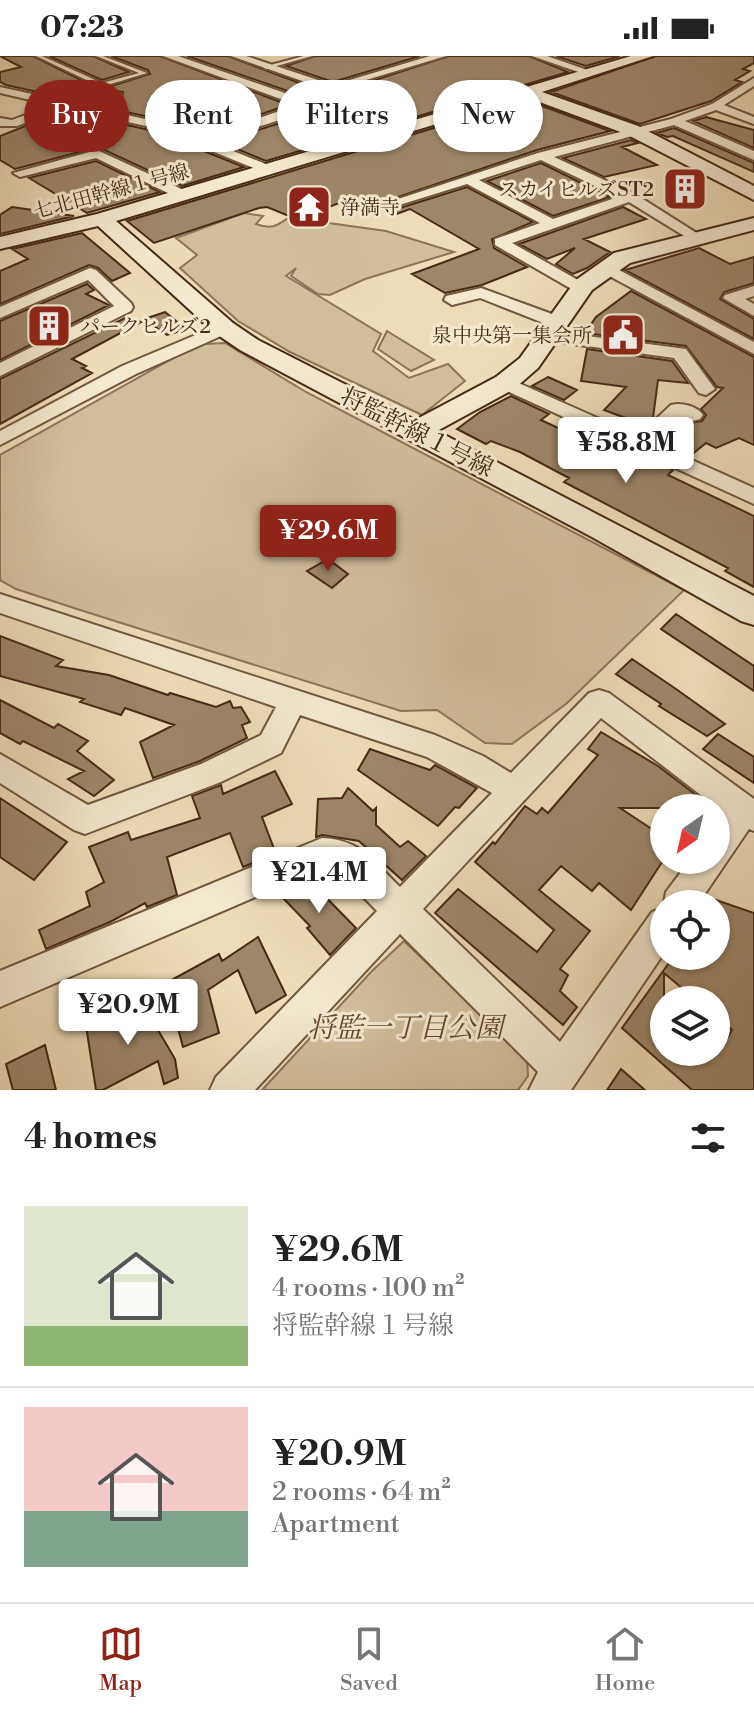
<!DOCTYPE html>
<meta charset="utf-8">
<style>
:root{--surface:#fff;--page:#f2f2f2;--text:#222;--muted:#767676;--line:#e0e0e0;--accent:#8f2418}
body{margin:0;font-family:"Libre Bodoni","Noto Serif JP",serif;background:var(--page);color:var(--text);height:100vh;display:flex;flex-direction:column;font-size:30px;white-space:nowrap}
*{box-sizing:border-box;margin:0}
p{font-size:26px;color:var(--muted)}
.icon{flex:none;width:44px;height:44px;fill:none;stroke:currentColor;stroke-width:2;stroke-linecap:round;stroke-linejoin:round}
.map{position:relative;height:1034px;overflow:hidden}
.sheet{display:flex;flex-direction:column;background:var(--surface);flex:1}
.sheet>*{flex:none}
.top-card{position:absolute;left:24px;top:24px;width:706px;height:72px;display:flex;gap:16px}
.needle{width:52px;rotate:214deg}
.controls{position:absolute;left:650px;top:738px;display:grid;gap:16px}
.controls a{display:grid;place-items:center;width:80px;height:80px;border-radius:50%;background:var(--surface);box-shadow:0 2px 6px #0004;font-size:40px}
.price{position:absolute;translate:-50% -68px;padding:0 18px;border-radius:8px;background:#fff;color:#222;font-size:26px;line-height:52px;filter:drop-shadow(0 2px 4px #0008)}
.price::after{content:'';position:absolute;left:50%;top:48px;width:24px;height:18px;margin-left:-12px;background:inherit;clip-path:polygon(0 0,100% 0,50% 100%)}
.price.active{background:var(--accent);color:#fff}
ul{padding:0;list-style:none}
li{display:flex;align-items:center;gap:24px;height:200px;padding:0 24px}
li+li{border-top:2px solid var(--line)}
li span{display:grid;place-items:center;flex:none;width:224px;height:160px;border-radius:0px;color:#555}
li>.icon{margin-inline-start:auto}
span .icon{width:96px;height:96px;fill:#fffc;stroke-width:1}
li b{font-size:34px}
h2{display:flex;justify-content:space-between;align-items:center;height:96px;padding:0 24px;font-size:34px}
.chip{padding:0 28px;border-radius:36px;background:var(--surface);box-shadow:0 2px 6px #0004;font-size:28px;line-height:72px}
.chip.active{background:var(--accent);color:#fff}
.status{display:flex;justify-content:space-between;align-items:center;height:56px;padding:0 40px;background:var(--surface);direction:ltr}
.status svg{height:22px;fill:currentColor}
.tabs{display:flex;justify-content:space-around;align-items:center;height:112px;border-top:2px solid var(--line);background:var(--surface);font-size:22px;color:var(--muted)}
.tabs a{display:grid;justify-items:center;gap:4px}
.tabs .active{color:var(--accent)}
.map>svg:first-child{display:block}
.green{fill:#d1bf9b;stroke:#8c7458;stroke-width:2}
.building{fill:#9d8769;stroke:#462a14;stroke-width:2;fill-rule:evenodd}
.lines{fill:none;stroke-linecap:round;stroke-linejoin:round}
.lane-casing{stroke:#70573d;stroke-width:4}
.street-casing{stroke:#70573d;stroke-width:4}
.secondary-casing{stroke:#462a14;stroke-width:4}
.lane{fill:#f3e9d0;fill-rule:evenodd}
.street{fill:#f3e9d0;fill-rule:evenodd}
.secondary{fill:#f3e9d0;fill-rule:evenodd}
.labels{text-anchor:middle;stroke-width:6;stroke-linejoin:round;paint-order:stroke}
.far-poi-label{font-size:20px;fill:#462a14;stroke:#f3e9d0;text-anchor:end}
.far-street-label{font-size:20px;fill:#462a14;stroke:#f3e9d0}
.street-label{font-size:24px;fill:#462a14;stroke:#f3e9d0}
.near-park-label{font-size:28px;font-style:italic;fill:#62482f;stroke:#f3e9d0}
</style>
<div class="status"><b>07:23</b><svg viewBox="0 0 49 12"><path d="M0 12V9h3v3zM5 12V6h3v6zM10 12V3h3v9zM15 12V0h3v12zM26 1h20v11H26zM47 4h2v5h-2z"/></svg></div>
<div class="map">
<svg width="754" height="1034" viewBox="0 0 754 1034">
<rect width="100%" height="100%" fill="#edddb7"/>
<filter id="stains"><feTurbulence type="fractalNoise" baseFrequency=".0025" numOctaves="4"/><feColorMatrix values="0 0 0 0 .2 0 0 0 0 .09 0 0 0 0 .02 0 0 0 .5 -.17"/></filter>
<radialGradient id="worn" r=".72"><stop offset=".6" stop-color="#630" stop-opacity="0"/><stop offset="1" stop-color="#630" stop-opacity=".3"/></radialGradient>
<path class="green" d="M244 157 263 160 256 168C280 177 281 161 299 158 307 157 317 160 325 161L329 167 386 175 454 196 365 223 330 239 318 238 291 220 296 212 286 220 381 278 373 295 409 322 448 308 465 325 422 359 290 296 238 265 180 212 197 199 176 182Z
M387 275 434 304 411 315 378 293Z
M225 287 306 336 684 534 566 648 512 688 485 687 437 654 401 655 80 554 16 533 0 524V399L179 299 204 288Z
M404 885 527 1003 528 1020 518 1034H262L372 915Z"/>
<path class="building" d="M0 0H33L89 28 51 39 6 29 0 26V16L21 11Z
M49 0H93L129 16 102 24Z
M111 0H160L288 49 200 79 164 64 102 51 123 42V36L116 35 88 47 70 43 150 18 148 14Z
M187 0H228L318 34 305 41Z
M315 0H420L333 26 286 10Z
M449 0H529L568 16 266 105 220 86 296 62 347 33Z
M556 0H620L586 10Z
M656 0H754V7L743 13 750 15 735 24 742 26 711 45 640 68 551 36Z
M526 44 610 75 537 94 386 145 388 149 397 153 467 131 533 166 492 183 494 192 527 211 482 229 445 237 412 218 479 193 410 153 394 159 365 145 353 149 344 145 316 156 289 160 267 151 259 152 154 187 127 165Z
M64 55 154 75 244 111 182 130 98 91 15 113 0 104V80L38 65 82 74 56 58Z
M706 61 754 74V92L693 65Z
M674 72 754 107V116L673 80 667 81 657 77Z
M631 84 638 87 622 91 657 109 604 121 563 102Z
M96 105 160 136 87 157 29 122Z
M541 107 610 141 553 160 487 125Z
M12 151 74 160 0 178V159Z
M623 151 646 163 584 183 610 196 587 212 573 218 556 208 575 192 547 203 519 188Z
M82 177 130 217 112 225 98 212 89 209 0 248V215L28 203 12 193Z
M699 192 730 208 754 201V227L724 236 720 243 754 263V283L625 214Z
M87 228 94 234 86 238 109 249 0 304V265Z
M631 235 754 301V389L739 382 716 392 706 387 690 400 659 386 684 368 702 365 706 359 701 353 723 332 717 331 686 290 585 277 596 261Z
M165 256 186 273 167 279 144 263Z
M129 260 141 266 72 303 86 310 82 312 92 317 0 368V323Z
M587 293 672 305 688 327 658 324 653 362 645 369 604 354 626 331 581 325Z
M548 321 577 334 564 344 532 330Z
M511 340 549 358 541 364 630 406 640 399 673 414 668 419 754 460V531L725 515 728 512 564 426 569 422 520 396 491 385 486 388 457 373 480 356Z
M328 503 348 518 332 532 307 515Z
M676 558 754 610V635L661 573Z
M0 580 63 604 56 610 109 619 168 639 170 637 216 651 230 645 233 652 241 651 250 666 242 669 247 682 200 705 153 722 140 686 174 669 125 652 121 659 80 646 84 643 0 620Z
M632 603 676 633 725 668 707 680 659 650 661 648 616 618Z
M0 644 54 672 58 668 88 685 77 695 114 724 94 740 68 723 84 715 23 685 20 688 0 677Z
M601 676 658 710 713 752H620L664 781V803L631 854 599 827 592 835 561 810 539 834 590 875 560 913 568 919 560 935 577 951 563 969 435 857 458 833 537 896 554 874 475 806 493 786 495 788 525 750 537 758 542 752 548 757 598 699 588 693Z
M718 678 754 701V727L703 693Z
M370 693 430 714 435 709 477 732 459 752 455 751 438 770 358 714Z
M275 715 292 748 262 761 276 798 243 811 230 777 167 801 177 839 147 851 145 847 110 866 46 893 39 874 90 850 86 836 104 826 89 791 128 776 131 784 200 762 192 740 221 729 223 738Z
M348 732 373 755 376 752V769L400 791 408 785 426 800 402 824 359 785 322 779 316 781 318 743 342 742Z
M0 742 67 786 34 824 0 801Z
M307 822 356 872 330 899 307 872 310 870 282 841 298 826Z
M716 844 754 857V1034H692L622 972 674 900H716ZM664 917 696 944H716V961L732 974 719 996H664Z
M258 881 286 939 256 957 238 914 208 934 219 977 183 991 166 927 219 898 222 905Z
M141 945 175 1003 178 1022 164 1028 158 1005 103 1034H96L86 970Z
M45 989 56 1034H13L6 1008Z
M621 1013 645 1034H607Z"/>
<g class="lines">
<g class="lane-casing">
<path id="lane" d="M36 0H42L102 27 139 17 96 0H103L147 17 51 46 49 43 97 29Z
M304 0H312L266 13 263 11Z
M117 38 122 39 89 53 84 52Z"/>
</g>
<g class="street-casing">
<path id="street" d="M163 0H178L305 44 325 33 231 0H246L333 29 430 0H446L346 30 295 59 211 86 273 111 274 114 268 118 155 72 64 52 17 70H0V62L12 64 52 49 0 37V31L163 67 200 82 297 49Z
M532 0H547L596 17 587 19Z
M754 22V30L724 49 754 61V68L716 54 685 65 754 95V104L674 69 554 101 635 138 706 183 699 187 694 186 629 146 512 187 587 229V235H575L495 189V183L540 167 467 128 396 150 389 146 538 97 671 63 712 48ZM541 104 618 141 553 163 479 124Z
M97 94 188 136 190 139 178 142 96 102 20 121 13 117Z
M608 208 754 286V298L602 216V210Z
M90 212 96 214 131 247 133 251 131 255 0 320V307L114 250 88 224 0 262V251Z
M754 230V240L745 243 754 248V260L723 242 725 239Z
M481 232 563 262 566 266 563 270H551L480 242 452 249 444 244 446 240Z
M224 267 230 268 233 272 230 276 136 318 0 389V375L122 310Z
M549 275 686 293 715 333 706 339 699 337 674 302 543 284 540 280Z
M505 321 638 380 671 349C681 346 697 350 703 359L700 363 693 365 681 361 654 387 754 432V448L498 331 496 327 498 323Z
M0 538 435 679 483 700 511 717 589 637 599 634 609 637 754 743V775L749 773 698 848H664V897L571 1034H529L538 1016 400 878 255 1034H210L216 1021 377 855 336 813 323 812 0 951V915L322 782C362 784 373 805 400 831L492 737 427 701 300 659 281 697 221 726 85 778 74 774 0 727V698L88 749 201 708 261 679 276 651 0 557ZM601 662 724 757 716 768V804H690L666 836 663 852 652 856 560 986 423 853Z"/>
</g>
<g class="secondary-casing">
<path id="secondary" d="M631 0H653L542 36 638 70 754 130V144L626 78 526 41 116 165 233 267 258 284 415 364 496 321 520 302 576 224 614 197 754 162V174L630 207 592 234 538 312 514 333 437 375 754 540V569L741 565 592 481 240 294 215 277 98 170 0 193V181L97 158Z"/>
</g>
<use href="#lane" class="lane"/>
<use href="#street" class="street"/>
<use href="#secondary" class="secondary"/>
</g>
<defs>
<g id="building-square" transform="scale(2.3)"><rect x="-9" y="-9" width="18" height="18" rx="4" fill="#8f2418" stroke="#f3e9d0"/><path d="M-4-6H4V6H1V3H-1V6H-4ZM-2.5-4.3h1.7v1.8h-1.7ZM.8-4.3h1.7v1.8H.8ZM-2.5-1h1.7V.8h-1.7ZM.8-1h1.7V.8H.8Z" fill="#fff"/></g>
<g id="temple-square" transform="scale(2.3)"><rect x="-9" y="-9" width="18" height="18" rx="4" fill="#8f2418" stroke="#f3e9d0"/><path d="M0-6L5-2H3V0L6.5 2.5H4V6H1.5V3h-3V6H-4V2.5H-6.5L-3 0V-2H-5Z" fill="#fff"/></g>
<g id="civic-square" transform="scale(2.3)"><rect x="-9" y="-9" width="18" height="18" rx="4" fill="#8f2418" stroke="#f3e9d0"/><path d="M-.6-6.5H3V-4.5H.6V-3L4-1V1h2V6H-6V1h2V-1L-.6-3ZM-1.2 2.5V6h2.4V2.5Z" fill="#fff"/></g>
</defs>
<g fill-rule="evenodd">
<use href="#building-square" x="685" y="133"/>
<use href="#temple-square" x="309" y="151"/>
<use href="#building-square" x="49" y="270"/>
<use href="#civic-square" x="623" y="279"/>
</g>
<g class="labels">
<g class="far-poi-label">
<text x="654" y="140">スカイヒルズST2</text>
<text x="340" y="158" text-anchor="start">浄満寺</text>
<text x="80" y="277" text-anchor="start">パークヒルズ2</text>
<text x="592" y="286">泉中央第一集会所</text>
</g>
<g class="far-street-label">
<text transform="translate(111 135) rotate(-15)" y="7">七北田幹線１号線</text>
</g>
<g class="street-label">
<text transform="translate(417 376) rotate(27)" y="8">将監幹線１号線</text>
</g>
<g class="near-park-label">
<text x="405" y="981">将監一丁目公園</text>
</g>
</g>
<rect width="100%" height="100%" filter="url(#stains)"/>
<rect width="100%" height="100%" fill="url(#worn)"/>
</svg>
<div class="controls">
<a><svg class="needle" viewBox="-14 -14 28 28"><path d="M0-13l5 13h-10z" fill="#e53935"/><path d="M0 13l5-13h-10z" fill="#767676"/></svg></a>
<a><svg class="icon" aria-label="locate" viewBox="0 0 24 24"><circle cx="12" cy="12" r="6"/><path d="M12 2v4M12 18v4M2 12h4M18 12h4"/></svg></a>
<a><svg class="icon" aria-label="layers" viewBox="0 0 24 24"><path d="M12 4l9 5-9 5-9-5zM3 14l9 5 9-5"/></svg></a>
</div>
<b class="price" style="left:626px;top:429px">¥58.8M</b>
<b class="price active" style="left:328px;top:517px">¥29.6M</b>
<b class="price" style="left:319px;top:859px">¥21.4M</b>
<b class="price" style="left:128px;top:991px">¥20.9M</b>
<div class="top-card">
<a class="chip active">Buy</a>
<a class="chip">Rent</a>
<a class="chip">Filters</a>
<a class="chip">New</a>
</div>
</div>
<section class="sheet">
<h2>4 homes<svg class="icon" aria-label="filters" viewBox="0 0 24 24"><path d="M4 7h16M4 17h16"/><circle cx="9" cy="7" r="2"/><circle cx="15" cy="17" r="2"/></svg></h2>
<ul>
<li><span style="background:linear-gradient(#dfe7d0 75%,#8fb573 0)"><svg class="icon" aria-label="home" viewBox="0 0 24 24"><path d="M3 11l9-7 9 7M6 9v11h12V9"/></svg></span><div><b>¥29.6M</b><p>4 rooms · 100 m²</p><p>将監幹線１号線</p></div></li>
<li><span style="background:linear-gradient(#f6c9c9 65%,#7fa58c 0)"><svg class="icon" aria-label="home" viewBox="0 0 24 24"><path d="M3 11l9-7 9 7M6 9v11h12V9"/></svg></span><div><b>¥20.9M</b><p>2 rooms · 64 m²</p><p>Apartment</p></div></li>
</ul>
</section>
<nav class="tabs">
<a class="active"><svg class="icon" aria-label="map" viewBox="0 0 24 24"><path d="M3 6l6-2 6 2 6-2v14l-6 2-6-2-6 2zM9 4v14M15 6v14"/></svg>Map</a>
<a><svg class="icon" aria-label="saved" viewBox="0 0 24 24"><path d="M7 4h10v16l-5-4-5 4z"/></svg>Saved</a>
<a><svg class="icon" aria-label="home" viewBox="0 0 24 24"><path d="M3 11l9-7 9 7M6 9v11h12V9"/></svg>Home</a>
</nav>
